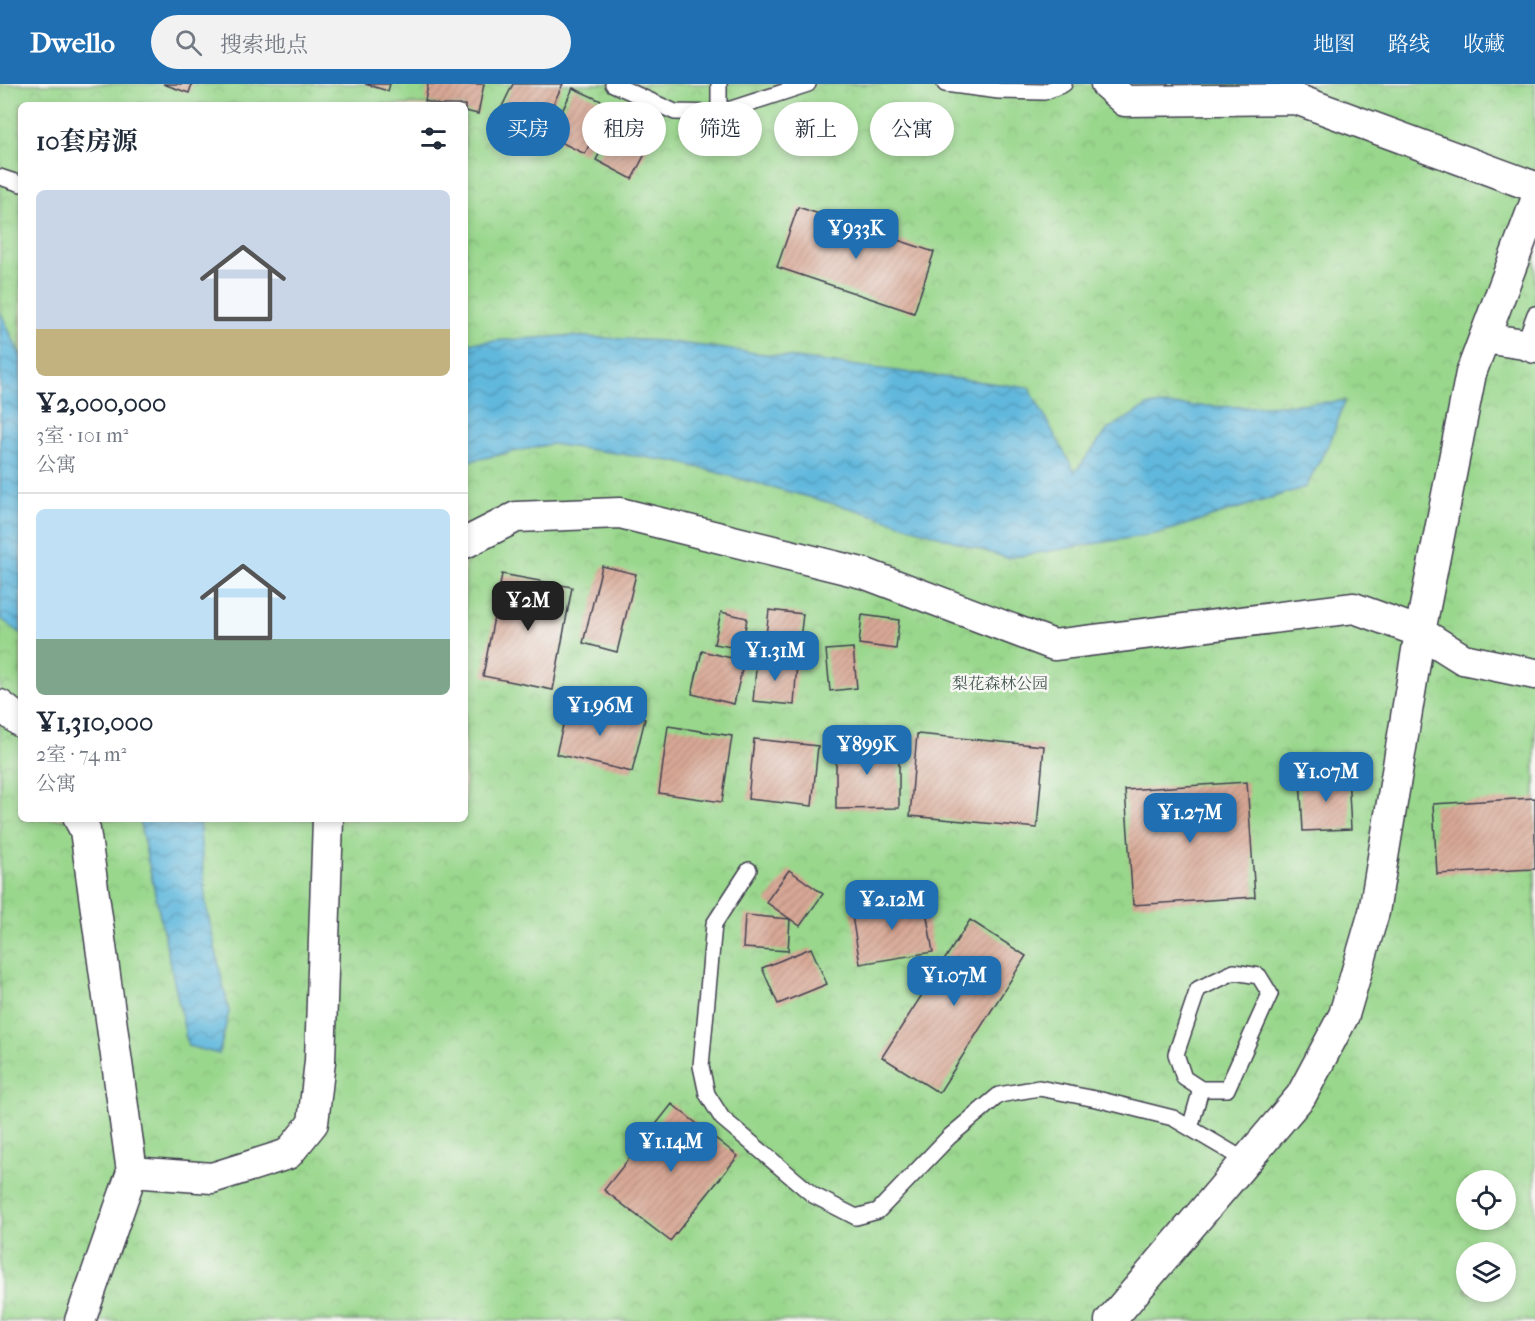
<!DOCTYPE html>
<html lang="zh">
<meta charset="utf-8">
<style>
:root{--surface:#fff;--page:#f2f2f3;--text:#1f2937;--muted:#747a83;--line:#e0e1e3;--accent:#1f6fb2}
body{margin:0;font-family:"IM FELL French Canon","Noto Serif SC",serif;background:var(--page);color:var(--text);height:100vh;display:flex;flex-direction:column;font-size:22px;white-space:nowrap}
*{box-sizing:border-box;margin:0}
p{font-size:20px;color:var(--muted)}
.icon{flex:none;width:33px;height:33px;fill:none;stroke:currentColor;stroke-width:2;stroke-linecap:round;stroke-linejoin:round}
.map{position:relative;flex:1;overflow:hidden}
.drawer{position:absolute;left:18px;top:18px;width:450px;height:720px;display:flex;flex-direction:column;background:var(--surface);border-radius:9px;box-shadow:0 3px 9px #0003}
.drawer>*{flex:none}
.banner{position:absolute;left:486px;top:18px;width:570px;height:54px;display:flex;gap:12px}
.buttons{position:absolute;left:1456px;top:1086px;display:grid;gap:12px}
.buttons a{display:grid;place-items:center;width:60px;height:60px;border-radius:50%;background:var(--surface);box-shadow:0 3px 9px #0003;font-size:30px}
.price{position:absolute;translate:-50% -51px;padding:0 14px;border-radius:12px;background:var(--accent);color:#fff;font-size:20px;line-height:39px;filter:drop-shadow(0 2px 3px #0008)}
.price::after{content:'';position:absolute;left:50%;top:36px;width:18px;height:14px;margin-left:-9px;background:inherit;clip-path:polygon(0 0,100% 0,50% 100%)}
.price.on{background:#222;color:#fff}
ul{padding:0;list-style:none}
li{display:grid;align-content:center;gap:12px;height:318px;padding:0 18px}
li+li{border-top:2px solid var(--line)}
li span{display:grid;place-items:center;height:186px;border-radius:9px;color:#555}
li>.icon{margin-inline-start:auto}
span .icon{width:108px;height:108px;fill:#fffc;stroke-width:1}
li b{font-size:26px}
h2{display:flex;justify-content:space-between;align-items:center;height:72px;padding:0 18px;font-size:26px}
.pill{padding:0 21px;border-radius:27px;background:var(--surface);box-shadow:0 3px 9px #0003;font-size:21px;line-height:54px}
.pill.on{background:var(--accent);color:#fff}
header{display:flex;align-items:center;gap:36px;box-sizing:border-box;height:84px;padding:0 30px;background:var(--accent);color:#fff}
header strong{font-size:28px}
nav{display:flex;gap:33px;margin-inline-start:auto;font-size:21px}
.search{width:420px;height:54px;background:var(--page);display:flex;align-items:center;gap:15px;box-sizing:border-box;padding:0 21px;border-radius:33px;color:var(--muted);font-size:22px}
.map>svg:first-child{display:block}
.park{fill:url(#park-crowns);stroke:#5e7c64;stroke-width:1.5;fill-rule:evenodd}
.water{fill:url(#water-waves);stroke:#416d8c;stroke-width:1.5}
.building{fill:url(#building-hatch)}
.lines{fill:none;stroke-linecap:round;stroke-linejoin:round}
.service-casing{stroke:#413f4f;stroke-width:18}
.minor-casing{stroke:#413f4f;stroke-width:33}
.service{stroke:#fff;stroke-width:15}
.minor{stroke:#fff;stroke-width:30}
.labels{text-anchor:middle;stroke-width:5;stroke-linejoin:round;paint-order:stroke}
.park-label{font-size:16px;fill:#465853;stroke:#f6f6f2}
</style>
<header>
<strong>Dwello</strong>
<div class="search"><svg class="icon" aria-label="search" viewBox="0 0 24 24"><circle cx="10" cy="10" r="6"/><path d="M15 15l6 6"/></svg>搜索地点</div>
<nav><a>地图</a><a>路线</a><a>收藏</a></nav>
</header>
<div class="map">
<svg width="1535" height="1237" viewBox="0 0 1535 1237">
<defs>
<pattern id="park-crowns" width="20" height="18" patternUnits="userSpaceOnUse" patternTransform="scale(1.5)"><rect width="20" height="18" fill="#99d78c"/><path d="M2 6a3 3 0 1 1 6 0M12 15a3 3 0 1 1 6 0" fill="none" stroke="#84b87a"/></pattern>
<pattern id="water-waves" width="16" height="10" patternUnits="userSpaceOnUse" patternTransform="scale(1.5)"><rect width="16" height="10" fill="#60b8dd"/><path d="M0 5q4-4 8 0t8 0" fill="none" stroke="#4f95b4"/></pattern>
<pattern id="building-hatch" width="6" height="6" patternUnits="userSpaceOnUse" patternTransform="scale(1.5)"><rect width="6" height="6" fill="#d7a794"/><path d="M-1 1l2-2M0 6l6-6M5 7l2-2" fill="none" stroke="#b88f80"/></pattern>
</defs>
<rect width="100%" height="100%" fill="#f6f6f2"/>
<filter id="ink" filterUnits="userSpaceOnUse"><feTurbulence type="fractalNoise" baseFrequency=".0167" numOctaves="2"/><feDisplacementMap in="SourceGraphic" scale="12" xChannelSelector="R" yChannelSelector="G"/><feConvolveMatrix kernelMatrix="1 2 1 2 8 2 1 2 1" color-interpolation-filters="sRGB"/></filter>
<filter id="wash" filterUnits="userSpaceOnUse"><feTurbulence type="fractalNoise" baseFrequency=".008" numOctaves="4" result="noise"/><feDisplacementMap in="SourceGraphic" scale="24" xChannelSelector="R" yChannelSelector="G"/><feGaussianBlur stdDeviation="1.35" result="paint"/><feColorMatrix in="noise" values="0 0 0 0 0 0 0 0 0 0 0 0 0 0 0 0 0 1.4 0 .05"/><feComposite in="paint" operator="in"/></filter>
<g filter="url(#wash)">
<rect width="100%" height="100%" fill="#f0e1c3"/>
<path class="park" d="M0 0H1535V1237H0ZM21 21H465V735H21ZM1467 1096H1506V1136H1467ZM1467 1168H1506V1208H1467Z"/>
<path class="water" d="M0 227 21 273V550L0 534Z
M564 252 663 257 1029 304 1075 388 1108 345 1149 321 1250 323 1345 317 1332 353 1306 403 1160 449 1007 474 857 426 678 378 551 360 465 378V259Z
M139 735H199L206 821 229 928 219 970 188 962Z"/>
<g id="blocks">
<path class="building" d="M163 0H192L189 9Z
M365 0H390L388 7Z
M428 0H484L478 30 465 27V21H440L425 17Z
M513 0H563L537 53 497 33Z
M573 4 608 20 585 70 550 53Z
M626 20 661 39 632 95 596 76Z
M798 123 934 168 914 229 777 183Z
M602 482 636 490 617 568 583 559Z
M502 490 572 503 553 606 483 592Z
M769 526 803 530 799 564 765 560Z
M721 528 747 534 742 565 714 560Z
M862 531 899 536 896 565 859 560Z
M853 564 857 604 830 607 826 566Z
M702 567 744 577 734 620 692 610Z
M757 575 797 578 794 621 753 617Z
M569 617 645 635 632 688 556 670Z
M668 642 732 652 722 718 659 709Z
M917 650 1044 662 1037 744 910 732Z
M754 655 818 662 812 722 748 715Z
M836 659H899V724L836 725Z
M1348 690 1351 745 1303 747 1300 693Z
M1247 698 1255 813 1133 821 1125 706Z
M1535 714V785L1437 790 1433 720Z
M789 786 823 810 800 842 790 835 788 867 743 864 745 831 790 835 766 818Z
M924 815 933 868 860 880 851 826Z
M970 836 1026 872 939 1009 882 973Z
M811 864 827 900 778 920 762 884Z
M672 1020 738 1072 670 1157 604 1106Z"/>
</g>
</g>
<g filter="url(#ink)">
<use href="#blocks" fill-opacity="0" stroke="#413f4f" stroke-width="1.5"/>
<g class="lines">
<g class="service-casing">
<path id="service" d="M613 0 675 28 719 29
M719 0V29L808 0
M945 0 999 7 1044 8 1064 0
M0 93 21 100
M1524 260 1535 230
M749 786 714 840 701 982 707 1010 722 1034 813 1111 856 1133 878 1127 949 1053 999 1011 1039 1004 1101 1016 1173 1034 1246 1077
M1234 888 1259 892 1270 910 1227 1005H1201L1184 994 1176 970 1198 905Z
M1190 1044 1201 1005"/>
</g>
<g class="minor-casing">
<path id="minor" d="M1106 0 1125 17 1296 15 1535 103
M1484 254 1524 260 1535 264
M465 459 516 433 620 429 866 490 1054 561 1354 524 1420 548 1463 575 1535 590
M0 621 21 638
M79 735 85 746 132 1088 80 1237
M132 1088 212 1094 288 1070 313 1039 320 977 328 735
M1110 1237 1301 1012 1344 931 1374 828 1420 548 1471 289 1535 119"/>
</g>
<use href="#service" class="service"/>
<use href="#minor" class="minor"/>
</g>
</g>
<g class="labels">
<g class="park-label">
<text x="1000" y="605">梨花森林公园</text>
</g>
</g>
</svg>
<div class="buttons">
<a><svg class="icon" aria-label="locate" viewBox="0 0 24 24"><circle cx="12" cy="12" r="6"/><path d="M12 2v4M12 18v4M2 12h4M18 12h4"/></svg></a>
<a><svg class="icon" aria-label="layers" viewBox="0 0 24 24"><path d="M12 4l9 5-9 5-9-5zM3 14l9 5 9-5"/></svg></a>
</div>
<b class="price" style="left:856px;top:176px">¥933K</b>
<b class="price on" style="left:528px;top:548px">¥2M</b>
<b class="price" style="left:775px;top:598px">¥1.31M</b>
<b class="price" style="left:600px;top:653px">¥1.96M</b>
<b class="price" style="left:867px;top:692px">¥899K</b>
<b class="price" style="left:1326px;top:719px">¥1.07M</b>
<b class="price" style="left:1190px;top:760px">¥1.27M</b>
<b class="price" style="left:892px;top:847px">¥2.12M</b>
<b class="price" style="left:954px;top:923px">¥1.07M</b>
<b class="price" style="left:671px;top:1089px">¥1.14M</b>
<div class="banner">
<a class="pill on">买房</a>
<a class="pill">租房</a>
<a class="pill">筛选</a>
<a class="pill">新上</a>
<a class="pill">公寓</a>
</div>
<section class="drawer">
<h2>10套房源<svg class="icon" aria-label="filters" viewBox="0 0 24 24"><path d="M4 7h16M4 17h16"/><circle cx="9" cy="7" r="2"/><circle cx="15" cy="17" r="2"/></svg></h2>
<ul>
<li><span style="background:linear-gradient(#c9d6e8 75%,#c2b280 0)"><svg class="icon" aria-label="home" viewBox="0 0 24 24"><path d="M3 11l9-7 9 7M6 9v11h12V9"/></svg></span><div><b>¥2,000,000</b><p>3室 · 101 m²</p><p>公寓</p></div></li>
<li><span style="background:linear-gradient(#bfe0f5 70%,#7fa58c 0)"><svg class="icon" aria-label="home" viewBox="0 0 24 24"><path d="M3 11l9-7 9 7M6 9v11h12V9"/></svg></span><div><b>¥1,310,000</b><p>2室 · 74 m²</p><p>公寓</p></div></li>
</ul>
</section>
</div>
